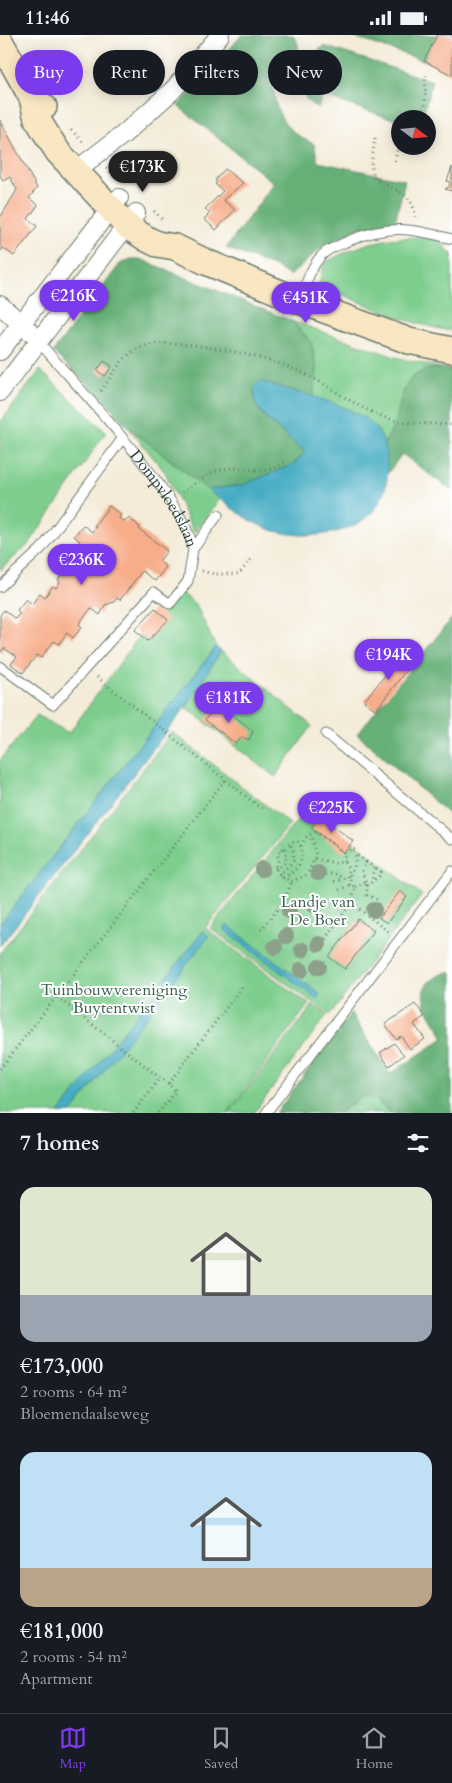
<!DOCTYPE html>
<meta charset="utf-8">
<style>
:root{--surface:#171b24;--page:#242831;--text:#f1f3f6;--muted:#9ea1a6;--line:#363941;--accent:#7c3aed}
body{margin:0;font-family:Cardo,serif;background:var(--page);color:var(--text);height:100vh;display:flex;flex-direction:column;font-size:19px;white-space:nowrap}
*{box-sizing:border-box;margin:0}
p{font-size:16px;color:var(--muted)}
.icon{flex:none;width:28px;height:28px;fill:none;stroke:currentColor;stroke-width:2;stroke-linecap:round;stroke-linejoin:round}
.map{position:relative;height:1078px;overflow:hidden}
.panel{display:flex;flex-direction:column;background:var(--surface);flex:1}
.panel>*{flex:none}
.hud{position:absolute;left:15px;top:15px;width:422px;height:45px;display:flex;gap:10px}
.needle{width:32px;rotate:106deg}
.controls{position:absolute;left:391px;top:75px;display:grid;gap:10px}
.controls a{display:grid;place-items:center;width:45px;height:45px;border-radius:50%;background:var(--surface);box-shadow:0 2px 12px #0003;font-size:25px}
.price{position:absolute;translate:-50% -42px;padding:0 11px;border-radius:18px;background:var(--accent);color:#fff;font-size:16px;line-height:32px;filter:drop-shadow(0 1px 2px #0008)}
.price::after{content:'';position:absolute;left:50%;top:30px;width:15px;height:11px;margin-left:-8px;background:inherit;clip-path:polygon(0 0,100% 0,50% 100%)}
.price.active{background:#222;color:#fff}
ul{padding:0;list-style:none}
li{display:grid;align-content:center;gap:10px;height:265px;padding:0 20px}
li span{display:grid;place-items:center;height:155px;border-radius:15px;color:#555}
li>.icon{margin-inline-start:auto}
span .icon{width:90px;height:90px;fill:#fffc;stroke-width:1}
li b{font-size:21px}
h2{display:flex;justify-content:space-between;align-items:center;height:60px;padding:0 20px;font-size:21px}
.chip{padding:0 18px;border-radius:22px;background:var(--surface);box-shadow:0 2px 12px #0003;font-size:18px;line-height:45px}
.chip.active{background:var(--accent);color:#fff}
.status{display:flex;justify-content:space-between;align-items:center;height:35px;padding:0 25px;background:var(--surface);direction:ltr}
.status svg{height:14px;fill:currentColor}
.menu{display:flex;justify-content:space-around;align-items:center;height:70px;border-top:1px solid var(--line);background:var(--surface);font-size:14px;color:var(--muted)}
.menu a{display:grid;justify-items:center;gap:2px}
.menu .active{color:var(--accent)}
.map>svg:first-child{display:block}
.green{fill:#7dcd8d;stroke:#4e8560}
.forest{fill:#66b078;stroke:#427656}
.water{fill:#44acc3;stroke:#32747c}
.building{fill:#f7ad8a}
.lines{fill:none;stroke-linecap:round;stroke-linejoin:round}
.lane-casing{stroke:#6a7a6e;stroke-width:11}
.street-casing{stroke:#6a7a6e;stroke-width:20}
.secondary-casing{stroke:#6a7a6e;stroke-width:28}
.path{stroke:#6a7a6e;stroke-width:3;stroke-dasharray:1 4;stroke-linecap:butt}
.lane{stroke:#fff;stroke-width:9}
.street{stroke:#fff;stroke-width:18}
.secondary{stroke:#f9e7c3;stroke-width:25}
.tree{fill:#8ca08a}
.labels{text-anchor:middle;stroke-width:4;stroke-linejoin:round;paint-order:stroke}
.street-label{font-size:16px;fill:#1f3d34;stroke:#fff}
.park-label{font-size:16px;fill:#36614a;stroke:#fff}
</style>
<div class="status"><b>11:46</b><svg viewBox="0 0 49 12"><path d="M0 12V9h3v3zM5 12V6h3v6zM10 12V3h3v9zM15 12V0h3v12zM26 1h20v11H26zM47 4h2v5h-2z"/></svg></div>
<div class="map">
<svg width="452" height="1078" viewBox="0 0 452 1078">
<rect width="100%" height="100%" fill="#fff"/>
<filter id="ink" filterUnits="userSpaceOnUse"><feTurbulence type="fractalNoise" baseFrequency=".02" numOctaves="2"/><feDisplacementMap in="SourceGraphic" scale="10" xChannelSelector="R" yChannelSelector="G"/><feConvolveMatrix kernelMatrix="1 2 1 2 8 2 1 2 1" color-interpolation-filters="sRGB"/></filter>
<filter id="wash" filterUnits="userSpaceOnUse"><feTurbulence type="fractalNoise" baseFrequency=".0096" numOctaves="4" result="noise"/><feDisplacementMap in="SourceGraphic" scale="20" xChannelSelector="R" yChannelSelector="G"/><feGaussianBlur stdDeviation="1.12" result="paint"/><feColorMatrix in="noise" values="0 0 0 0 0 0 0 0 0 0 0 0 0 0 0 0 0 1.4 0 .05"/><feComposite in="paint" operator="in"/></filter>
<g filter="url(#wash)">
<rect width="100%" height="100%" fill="#f4ecd9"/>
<path class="green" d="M420 202 441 206 448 216 452 219V296C404 289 363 267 319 250L324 228C361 209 378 203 420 202Z
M292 286 395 322 441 333 424 334 384 409C374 379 340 372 313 363L317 335 311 307Z
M40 335 106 397 29 509 0 535V388Z
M128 392 220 464 194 498 165 437Z
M175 552 196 570 216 612 0 889V725L37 680 69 698Z
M221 616 312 691 275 742 186 672Z
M172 697 290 789 205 893 309 969 228 1078H0V918Z
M308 772 422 860 330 980 210 893Z
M313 970 327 980 254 1078H229Z
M366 1061 375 1064 391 1078H340L359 1063Z"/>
<path class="forest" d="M242 0H293C305 15 295 28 288 43L273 41C273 75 282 95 314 109L318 127 405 145 395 187 360 193 323 211 290 241 276 232 226 213 274 148 178 71Z
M347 0H452L425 26Z
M324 11 432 46 422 84 400 85 386 82 323 61 318 73C315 71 310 69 308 66 295 48 309 21 324 11Z
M131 224H140L292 286 311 307 317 335 313 363 260 346 255 369 266 384 305 417 295 429 242 450 208 455 128 392 105 366 53 317 120 229Z
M441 333 452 335V456L402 419 388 438 384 409C387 403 393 396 395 389 404 358 401 335 441 333Z
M452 583V782L357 699Z
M448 937 452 938V1078H391L375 1064 366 1061 359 1063 340 1078H276L351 978 390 1039 444 1003C431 978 403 951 448 937Z"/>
<path class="water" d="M260 346C290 356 346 367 370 387 382 397 386 412 387 427 393 489 334 507 284 498 254 493 232 473 208 455L242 450 294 429 305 417 267 384 255 369 254 353Z
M216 612 221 616 186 672 0 911V889Z
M227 890 320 959 317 964 223 894Z
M203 896 209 901 71 1078H59Z"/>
<g id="blocks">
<path class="building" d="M437 0H452V40L424 26Z
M0 85 37 153 29 163 38 170 28 184 37 191 14 221 3 213 0 217V183L17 155 10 142 3 146 0 140Z
M452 132V156L445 154 449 152 450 147 447 146Z
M225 134 243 148 223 165 235 175 216 195 204 184 210 178 205 174 223 156 215 149 217 147 215 145Z
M104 326 112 331 105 341 97 336Z
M109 471 121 480 119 483 125 487 129 483 140 492 139 494 167 516 159 526 166 532 155 546 142 536 120 565 117 563 114 567 105 570 100 580 91 573 79 589 82 592 73 603 67 598 59 609 54 606 41 623 37 620 23 638 11 629 17 622 4 613 0 618V580L4 575 15 584 20 578 17 575 26 564 32 569 40 558 45 562 53 551 56 553 60 547 58 545 71 527 61 519 70 507 75 511 80 506 74 501 83 490 92 497 96 492 94 491Z
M155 573 168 585 148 606 135 595Z
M404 617 414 625 376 675 364 666Z
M218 668 253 696 249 705 242 702 236 709 205 685Z
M320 781 353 806 344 818 311 793Z
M400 856 407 862 387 888 379 883Z
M358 884 374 896 345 934 329 922Z
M415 969 425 981 414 989 425 1004 410 1014 401 1001 396 1004 385 989Z
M394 1008 404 1020 389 1031 380 1018Z"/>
</g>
</g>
<g filter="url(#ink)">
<use href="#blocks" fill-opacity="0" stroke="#6a7a6e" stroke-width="1"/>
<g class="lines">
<g class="lane-casing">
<g id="lane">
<path d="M300 265C306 249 312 226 327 216 333 212 342 209 348 206 389 189 411 193 452 204"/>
<path id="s1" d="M39 307C75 350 187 465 193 514L218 480"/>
<path d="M0 552 42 513 122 404"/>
<path d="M0 631 53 670 154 557 170 569 188 546 193 514"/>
<path d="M326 699 452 804"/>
<path d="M266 1078 452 836"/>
</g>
</g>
<g class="street-casing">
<path id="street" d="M75 136 124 99 173 55 220 0
M0 270 29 296
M0 316 119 163
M0 357 136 178"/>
</g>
<g class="secondary-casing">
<path id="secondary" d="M0 6 32 63 44 72
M32 63 37 84 58 117 127 191 147 204 157 209 175 212 206 227 300 266 409 306 452 315"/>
</g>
<path class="path" d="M411 84 425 72 426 40
M71 95 84 108
M375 103 371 130 374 142C389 156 414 154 415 182
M395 126 400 103
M106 133 121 145
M154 176 164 186
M101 356C112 341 123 319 141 312 174 299 281 324 311 342 335 355 355 371 381 381 402 390 429 388 452 390
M182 458C194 450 209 437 223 434 246 430 264 443 284 427
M202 536 214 539H239L253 522
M97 642 263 775
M301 811 307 801 316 797 345 818 344 827
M345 818 351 814 355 815 356 819
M315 824 335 828 344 827 349 834 348 842 333 847
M366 827 374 832 372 846
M275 833 281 831 286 826 285 812 277 819 279 824 275 833 283 843 292 846 307 840 316 821 311 801
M325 839H337L343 844
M279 840 294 825 293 815 290 809
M283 843C298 835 307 824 299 807L295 806 285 812
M350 850V838L354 834 356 819 366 827 362 836 367 851V860L378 865V869
M367 851 379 841 381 837 374 832
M355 852 365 847
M339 855 350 850 355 852 351 868
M261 895 284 866 292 846
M325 904 351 868 389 897
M57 962 168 1049
M0 1034 225 745
M133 1078 160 1043
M158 1078 176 1056 168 1049 243 951"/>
<use href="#lane" class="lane"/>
<use href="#street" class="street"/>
<use href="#secondary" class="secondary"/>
</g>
<g class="tree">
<circle cx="262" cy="834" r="8"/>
<circle cx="318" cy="838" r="8"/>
<circle cx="314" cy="870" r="8"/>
<circle cx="374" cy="875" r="8"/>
<circle cx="289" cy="876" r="8"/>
<circle cx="286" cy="901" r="8"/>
<circle cx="319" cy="909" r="8"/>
<circle cx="275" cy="912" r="8"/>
<circle cx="302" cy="915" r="8"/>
<circle cx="319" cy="932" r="8"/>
<circle cx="301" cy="935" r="8"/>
</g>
</g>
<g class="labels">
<g class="street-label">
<text dy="6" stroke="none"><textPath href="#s1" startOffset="201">Dompvloedslaan</textPath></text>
</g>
<g class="park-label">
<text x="318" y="872">Landje van<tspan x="318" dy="18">De Boer</tspan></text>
<text x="114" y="960">Tuinbouwvereniging<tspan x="114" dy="18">Buytentwist</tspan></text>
</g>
</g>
</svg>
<div class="controls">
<a><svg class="needle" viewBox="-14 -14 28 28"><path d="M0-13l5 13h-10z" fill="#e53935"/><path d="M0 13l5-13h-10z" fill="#9ea1a6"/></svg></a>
</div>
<b class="price active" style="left:143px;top:158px">€173K</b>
<b class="price" style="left:74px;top:287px">€216K</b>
<b class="price" style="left:306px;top:289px">€451K</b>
<b class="price" style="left:82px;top:551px">€236K</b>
<b class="price" style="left:389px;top:646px">€194K</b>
<b class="price" style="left:229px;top:689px">€181K</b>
<b class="price" style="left:332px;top:799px">€225K</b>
<div class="hud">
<a class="chip active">Buy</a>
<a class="chip">Rent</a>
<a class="chip">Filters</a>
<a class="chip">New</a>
</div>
</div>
<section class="panel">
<h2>7 homes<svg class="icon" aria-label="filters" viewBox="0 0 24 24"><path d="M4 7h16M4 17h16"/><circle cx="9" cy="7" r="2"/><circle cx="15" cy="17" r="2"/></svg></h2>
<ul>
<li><span style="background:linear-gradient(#dfe7d0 70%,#9aa5b1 0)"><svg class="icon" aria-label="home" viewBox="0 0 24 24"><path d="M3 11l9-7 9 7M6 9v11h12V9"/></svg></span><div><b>€173,000</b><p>2 rooms · 64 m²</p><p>Bloemendaalseweg</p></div></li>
<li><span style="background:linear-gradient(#bfe0f5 75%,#b9a48a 0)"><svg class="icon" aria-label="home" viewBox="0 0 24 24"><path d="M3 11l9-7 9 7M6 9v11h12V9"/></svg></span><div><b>€181,000</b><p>2 rooms · 54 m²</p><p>Apartment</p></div></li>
</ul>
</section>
<nav class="menu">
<a class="active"><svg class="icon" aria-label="map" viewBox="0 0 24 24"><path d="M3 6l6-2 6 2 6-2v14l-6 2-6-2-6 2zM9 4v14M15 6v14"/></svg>Map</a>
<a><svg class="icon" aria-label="saved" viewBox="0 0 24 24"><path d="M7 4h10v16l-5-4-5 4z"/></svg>Saved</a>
<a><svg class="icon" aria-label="home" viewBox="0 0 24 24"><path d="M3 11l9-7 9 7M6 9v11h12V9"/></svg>Home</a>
</nav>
